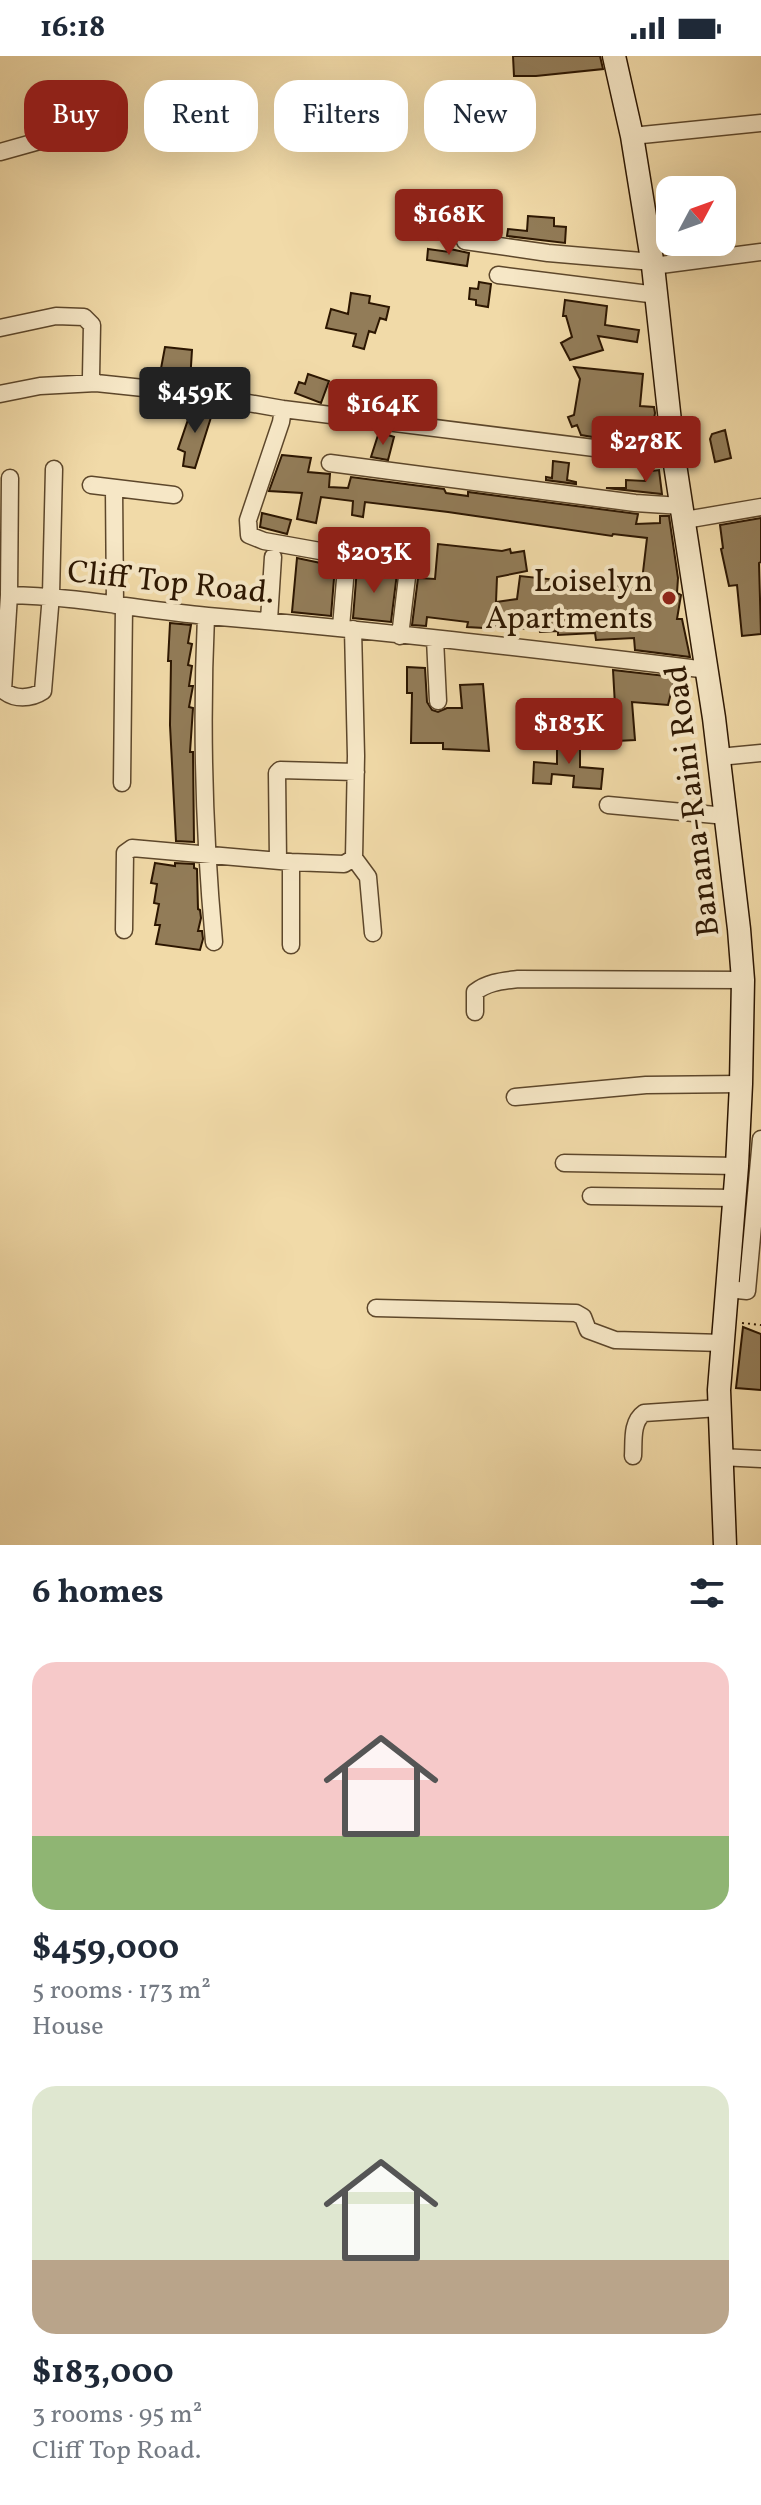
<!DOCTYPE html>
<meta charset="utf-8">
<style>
:root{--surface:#fff;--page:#f2f2f3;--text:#1f2937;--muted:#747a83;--accent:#8f2418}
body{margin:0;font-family:Vollkorn,serif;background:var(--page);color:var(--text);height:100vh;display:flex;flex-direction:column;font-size:30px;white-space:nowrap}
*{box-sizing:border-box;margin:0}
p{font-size:26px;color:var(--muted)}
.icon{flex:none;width:44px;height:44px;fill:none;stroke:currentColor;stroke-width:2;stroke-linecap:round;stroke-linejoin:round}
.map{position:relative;height:1489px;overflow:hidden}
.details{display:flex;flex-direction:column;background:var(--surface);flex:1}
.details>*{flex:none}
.hud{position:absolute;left:24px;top:24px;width:714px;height:72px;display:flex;gap:16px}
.needle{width:52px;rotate:49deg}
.controls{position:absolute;left:656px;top:120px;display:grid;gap:16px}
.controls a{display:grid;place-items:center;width:80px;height:80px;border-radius:16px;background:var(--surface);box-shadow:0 8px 32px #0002;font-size:40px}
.price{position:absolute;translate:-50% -68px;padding:0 18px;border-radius:8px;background:var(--accent);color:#fff;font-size:26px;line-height:52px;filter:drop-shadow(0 2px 4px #0008)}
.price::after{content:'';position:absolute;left:50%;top:48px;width:24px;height:18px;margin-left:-12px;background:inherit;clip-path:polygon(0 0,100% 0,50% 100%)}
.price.on{background:#222;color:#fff}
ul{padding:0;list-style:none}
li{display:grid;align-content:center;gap:16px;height:424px;padding:0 32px}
li span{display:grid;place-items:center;height:248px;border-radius:24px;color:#555}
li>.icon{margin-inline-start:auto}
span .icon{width:144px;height:144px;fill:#fffc;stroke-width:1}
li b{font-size:34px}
h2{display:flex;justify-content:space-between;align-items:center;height:96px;padding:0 32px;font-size:34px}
.pill{padding:0 28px;border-radius:24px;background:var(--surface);box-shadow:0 8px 32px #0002;font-size:28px;line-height:72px}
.pill.on{background:var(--accent);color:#fff}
.status{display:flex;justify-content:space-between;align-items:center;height:56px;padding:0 40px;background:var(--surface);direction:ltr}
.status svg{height:22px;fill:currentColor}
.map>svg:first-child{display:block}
.building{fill:#927c58;stroke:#2c1601;stroke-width:2}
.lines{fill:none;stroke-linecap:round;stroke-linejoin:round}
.street-casing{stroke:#5d472b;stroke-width:19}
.secondary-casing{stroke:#2c1601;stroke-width:25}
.path{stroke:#2c1601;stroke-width:2;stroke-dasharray:2 4;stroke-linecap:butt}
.street{stroke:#f6e7c6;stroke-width:16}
.secondary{stroke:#f6e7c6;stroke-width:22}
.poi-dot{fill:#8f2418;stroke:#f6e7c6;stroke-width:3}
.labels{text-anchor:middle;stroke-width:8;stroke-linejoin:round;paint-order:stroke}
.poi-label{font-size:32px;fill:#2c1601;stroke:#f6e7c6;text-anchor:end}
.street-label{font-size:32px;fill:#2c1601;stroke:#f6e7c6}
</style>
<div class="status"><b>16:18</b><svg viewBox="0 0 49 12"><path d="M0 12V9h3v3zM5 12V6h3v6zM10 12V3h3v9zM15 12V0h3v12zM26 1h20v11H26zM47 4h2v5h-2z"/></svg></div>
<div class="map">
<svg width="761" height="1489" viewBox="0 0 761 1489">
<rect width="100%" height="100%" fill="#f1daa8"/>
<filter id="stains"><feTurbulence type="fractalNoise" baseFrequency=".0025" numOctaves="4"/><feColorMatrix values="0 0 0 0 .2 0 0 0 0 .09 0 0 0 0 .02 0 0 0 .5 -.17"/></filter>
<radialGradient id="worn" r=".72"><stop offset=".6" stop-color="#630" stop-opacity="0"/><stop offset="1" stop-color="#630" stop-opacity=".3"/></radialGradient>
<path class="building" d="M513 0H600L603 13 536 20H514Z
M528 160 554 162V170L566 171 565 187 507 180 508 173 527 175Z
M428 193 449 196 450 193 469 197 467 210 427 204Z
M479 226 491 228 488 251 476 249V244L469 243 470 232 478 233Z
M351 237 370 240 369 247 389 251 386 264 380 262 375 277 369 275 364 293 353 290 356 278 326 272 331 253 348 258Z
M565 244 607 250 605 269 639 274 637 286 598 280 603 294 570 304 561 287 572 281 566 260H563Z
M165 291 192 294 190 326 159 323Z
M574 311 643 318 640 350 654 351 655 357 650 388 618 384 620 362 597 375 599 382 581 379 577 369 572 371 568 361 574 359 580 323Z
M308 318 329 325 321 347 295 337 299 326 305 328Z
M193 349 213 355 195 412 183 410 185 396 178 393Z
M725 374 731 402 715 406 710 383 712 378Z
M379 376 394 381 388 404 371 401Z
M282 399 311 402 308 416 330 418 329 431 348 432 351 421 444 433 446 437 468 440V436L638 458 636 468 660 467V460H669L678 522 677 537 681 539 677 563H682L690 601 635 594 634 582 596 584 595 577 558 579V575L540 576 539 572 511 573 510 569 484 572 467 571 468 566 427 561 426 570 412 569 418 522 435 523 438 488 502 495 510 493 511 497 524 495 527 515 497 521 496 546 517 543 520 520 641 533 647 482 613 478 612 480 448 456 365 446 363 461 352 459 353 445 321 441 316 467 297 463 302 437 269 435Z
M553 405 569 407 567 424 576 426V428L546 424V421L552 422Z
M659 414 662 438 606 432H626V424L645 425 644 416Z
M262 457 291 464 287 478 260 471Z
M761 462V506L759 507 761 578 742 580 737 529 729 530 721 493 723 492 720 469Z
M297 502 335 510 331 560 292 556Z
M357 512 397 517 391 566 353 562Z
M170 567 191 569 188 587 192 588 188 609 192 610 189 630H193L189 651 193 652 190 696H193L194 786 176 785 170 669 171 605H168Z
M407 611 425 612 427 646 432 654 438 656 447 652H462L460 629 483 628 489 695 443 693V687H411L412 637H407Z
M613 614 675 621 668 649 632 646 635 684 617 685Z
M565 679H580V711L603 713 601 733 573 731 574 720 552 718 551 728 533 727 534 706 557 708V682H565Z
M155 807 175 810V807L194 808V812L197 813 198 853 200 854 201 862 198 875H202L203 883 200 894 156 888 160 869H155L159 848 154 847 157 828 151 827Z
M743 1271 761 1278V1334L736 1332Z"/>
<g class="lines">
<g class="street-casing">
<path id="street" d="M632 80 761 67
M0 96 50 82
M465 185 548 197 653 206
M653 210 761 196
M498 219 657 239
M0 272 56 260 84 261 92 269 91 321 96 327 191 337 283 353 674 402
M0 338 40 330 96 327
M283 353 281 366 248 464 249 479 264 485 348 500
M330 407 635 447 682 450
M10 422 9 539 3 634C14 644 31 643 43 635L51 539 54 413
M91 429 174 439
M114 432 115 549
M685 464 761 451
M9 539C75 540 141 554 208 560 375 574 541 594 708 614
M206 560C201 668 204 778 214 886
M269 564 273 501
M341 571 346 512
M400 580 407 521
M435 583 438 645
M719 701 761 697
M122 727 124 550
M608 749 726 760
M354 802 368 821 373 877
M278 805 277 717 280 714 356 716
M124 874 125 797 132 792 291 806 344 808 354 802 356 700 353 573
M291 889V806
M475 956V936C488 926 502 925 518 923L743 924
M515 1041 646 1029 741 1028
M564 1107 737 1110
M591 1140 734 1142
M727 1233 747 1235 761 1083
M376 1252 576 1257 583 1261 588 1274 615 1284 723 1287
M633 1400C634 1386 631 1366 644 1357L719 1352
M720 1401 761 1403"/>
</g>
<g class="secondary-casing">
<path id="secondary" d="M614 0 632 80 653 210 674 402 714 662 739 873 743 924 741 1028 737 1110 719 1334 725 1489"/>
</g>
<path class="path" d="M742 1267 761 1269"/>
<use href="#street" class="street"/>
<use href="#secondary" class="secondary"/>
</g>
<circle class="poi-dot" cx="669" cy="542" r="8"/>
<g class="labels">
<g class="poi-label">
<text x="653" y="535">Loiselyn<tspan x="653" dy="37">Apartments</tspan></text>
</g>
<g class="street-label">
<text transform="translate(171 525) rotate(6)" y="11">Cliff Top Road.</text>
<text transform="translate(691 745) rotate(-97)" y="11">Banana-Raini Road</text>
</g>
</g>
<rect width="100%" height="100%" filter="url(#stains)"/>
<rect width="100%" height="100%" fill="url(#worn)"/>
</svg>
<div class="controls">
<a><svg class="needle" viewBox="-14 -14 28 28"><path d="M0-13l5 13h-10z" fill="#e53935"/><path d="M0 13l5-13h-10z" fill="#747a83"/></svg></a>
</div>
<b class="price" style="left:449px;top:201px">$168K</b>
<b class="price on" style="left:195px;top:379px">$459K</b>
<b class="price" style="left:383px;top:391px">$164K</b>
<b class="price" style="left:646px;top:428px">$278K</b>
<b class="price" style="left:374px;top:539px">$203K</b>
<b class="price" style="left:569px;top:710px">$183K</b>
<div class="hud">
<a class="pill on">Buy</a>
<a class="pill">Rent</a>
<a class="pill">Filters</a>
<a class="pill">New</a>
</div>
</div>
<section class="details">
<h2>6 homes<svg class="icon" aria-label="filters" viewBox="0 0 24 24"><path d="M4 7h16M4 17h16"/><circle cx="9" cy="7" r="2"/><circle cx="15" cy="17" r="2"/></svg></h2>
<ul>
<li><span style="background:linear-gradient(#f6c9c9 70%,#8fb573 0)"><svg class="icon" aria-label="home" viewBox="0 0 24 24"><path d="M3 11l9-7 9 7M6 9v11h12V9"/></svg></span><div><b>$459,000</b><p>5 rooms · 173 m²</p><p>House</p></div></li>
<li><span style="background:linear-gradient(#dfe7d0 70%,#b9a48a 0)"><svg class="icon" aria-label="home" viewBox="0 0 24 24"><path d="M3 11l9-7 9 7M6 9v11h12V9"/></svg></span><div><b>$183,000</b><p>3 rooms · 95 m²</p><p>Cliff Top Road.</p></div></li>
</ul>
</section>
